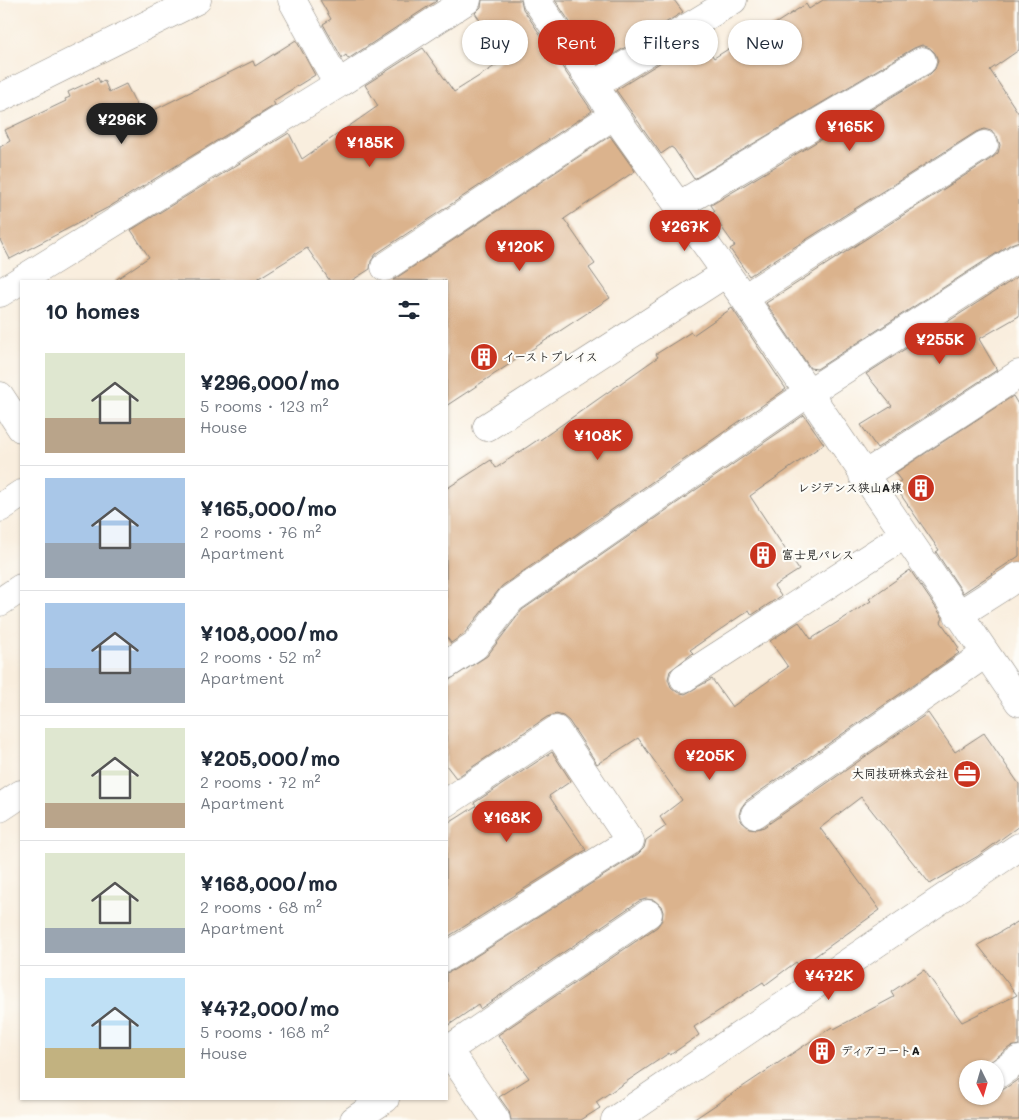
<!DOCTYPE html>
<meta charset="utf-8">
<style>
:root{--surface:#fff;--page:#f2f2f3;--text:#1f2937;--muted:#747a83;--line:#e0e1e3;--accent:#c8321e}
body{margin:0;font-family:Mali,"Klee One",sans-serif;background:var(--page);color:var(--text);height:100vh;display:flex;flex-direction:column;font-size:19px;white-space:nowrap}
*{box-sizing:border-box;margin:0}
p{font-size:16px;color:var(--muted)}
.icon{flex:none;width:28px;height:28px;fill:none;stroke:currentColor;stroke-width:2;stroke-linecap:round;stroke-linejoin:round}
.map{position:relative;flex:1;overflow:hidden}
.side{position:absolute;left:20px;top:280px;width:428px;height:820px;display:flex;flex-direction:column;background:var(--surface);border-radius:0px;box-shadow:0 1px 4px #0004}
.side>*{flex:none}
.banner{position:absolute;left:462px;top:20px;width:475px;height:45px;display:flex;gap:10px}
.needle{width:32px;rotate:175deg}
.fabs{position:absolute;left:959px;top:1060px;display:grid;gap:10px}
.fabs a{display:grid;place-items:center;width:45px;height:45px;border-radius:50%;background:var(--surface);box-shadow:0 1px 4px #0004;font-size:25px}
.price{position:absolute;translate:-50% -42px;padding:0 11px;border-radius:18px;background:var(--accent);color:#fff;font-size:16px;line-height:32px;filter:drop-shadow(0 1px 2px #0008)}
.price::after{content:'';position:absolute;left:50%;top:30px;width:15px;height:11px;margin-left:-8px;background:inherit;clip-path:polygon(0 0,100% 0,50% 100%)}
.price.selected{background:#222;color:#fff}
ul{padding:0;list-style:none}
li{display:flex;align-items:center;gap:15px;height:125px;padding:0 25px}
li+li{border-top:1px solid var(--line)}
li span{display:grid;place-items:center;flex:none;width:140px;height:100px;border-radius:0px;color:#555}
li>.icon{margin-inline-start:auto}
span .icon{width:60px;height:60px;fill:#fffc;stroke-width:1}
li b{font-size:21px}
h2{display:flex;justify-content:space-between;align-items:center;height:60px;padding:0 25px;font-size:21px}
.pill{padding:0 18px;border-radius:22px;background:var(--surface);box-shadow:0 1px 4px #0004;font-size:18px;line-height:45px}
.pill.selected{background:var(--accent);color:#fff}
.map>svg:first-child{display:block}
.building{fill:#dbb38d}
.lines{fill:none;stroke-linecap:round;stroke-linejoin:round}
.minor-casing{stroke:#8a857d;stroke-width:29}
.minor{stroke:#fff;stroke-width:28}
.labels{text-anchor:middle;stroke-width:4.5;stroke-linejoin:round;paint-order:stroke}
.poi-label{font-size:12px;font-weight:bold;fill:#1c1c1c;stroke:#fdfcf7;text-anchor:start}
</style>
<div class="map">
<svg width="1019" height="1120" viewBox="0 0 1019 1120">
<rect width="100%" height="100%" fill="#fdfcf7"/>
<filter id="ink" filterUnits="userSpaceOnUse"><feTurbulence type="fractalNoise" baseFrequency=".02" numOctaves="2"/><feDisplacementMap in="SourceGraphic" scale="10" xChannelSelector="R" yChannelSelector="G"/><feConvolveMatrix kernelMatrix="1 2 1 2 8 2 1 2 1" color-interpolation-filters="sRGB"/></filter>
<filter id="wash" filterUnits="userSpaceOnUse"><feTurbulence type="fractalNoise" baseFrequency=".0096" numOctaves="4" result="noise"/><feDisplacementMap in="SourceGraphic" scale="20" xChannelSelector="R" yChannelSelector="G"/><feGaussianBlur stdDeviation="1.12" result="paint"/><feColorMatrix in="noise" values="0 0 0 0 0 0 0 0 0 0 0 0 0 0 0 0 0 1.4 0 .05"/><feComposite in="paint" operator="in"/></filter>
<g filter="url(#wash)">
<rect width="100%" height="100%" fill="#f9eede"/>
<g id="blocks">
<path class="building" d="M320 0H438L348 59 346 55 342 58 323 24 331 19Z
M482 0H521L523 9 592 111 376 254 371 261 370 269 351 281H330L307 248 254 281H114L149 257 131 230 289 133 302 159 378 106 365 85 423 48 454 92 506 59 475 13 481 7Z
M555 0H674L683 12 598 64Z
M823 0H1019V50L990 70 1019 114V241L1011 244 817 369 810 368 766 303 992 158 998 153 1000 145 997 136 991 131 984 129 976 132 749 276 730 249 735 246 712 214 715 211 711 205 930 74 935 69 938 61 935 53 930 48 922 45 914 48 694 179 674 149 671 147 661 154 616 90 700 38 714 58 765 26 767 29 806 4 809 9Z
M296 40 315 75 273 101 275 105 109 207 10 259 0 240V147L10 141 5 130 66 101 65 99 70 97 68 92 98 78 100 83 104 80 109 92 126 84 142 116 253 61 255 66Z
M610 136 635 171 564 219 595 264 589 268 610 298 446 406V281L393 280Z
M1019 276V316L979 339 997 370 877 448 861 425 892 406 866 374Z
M732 308 786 389 502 586 464 634 451 643 446 636V489L491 460 496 468 539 439 540 440 658 357 656 354 691 332 693 335Z
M1013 396 1019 406V556L963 593 936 552 939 550 894 485 901 481 895 473Z
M804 415 824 444 750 496 799 570 774 586 781 596 752 615 749 610 690 650 693 653 670 671 668 679 671 687 677 692 685 694 712 679 732 707 788 667 770 641 799 622 811 639 871 601 869 599 910 570 943 618 941 622 959 648 956 650 959 653 746 801 741 808 739 815 742 822 749 828 757 829 764 827 928 713 955 752 984 733 1019 784V826L978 856 930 884 861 797 820 828 880 910 800 967 796 962 765 985 763 982 694 1027 699 1035 670 1055 669 1053 596 1102 600 1108 581 1120H511L509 1111 499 1097 529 1078 498 1035 657 927 662 920 663 912 661 906 654 900 646 899 639 901 480 1009 478 1005 446 1027V973L454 970 638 854 644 848 646 840 666 826 660 817 682 800 638 738 597 764 569 721 563 716 556 714 547 717 456 778 446 765V682L487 656 522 610Z
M552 752 571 781 549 796 586 850 446 938V825L476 806 474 803Z
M1019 921V1045L1010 1047 981 1069H968V1096H995V1091L1004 1089 1019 1079V1120H693L832 1027 834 1029 894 997 891 992 924 970 962 1022 1017 995 978 945Z"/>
</g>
</g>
<g filter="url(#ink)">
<use href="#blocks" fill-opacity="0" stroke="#8a857d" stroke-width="1"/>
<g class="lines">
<g class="minor-casing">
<path id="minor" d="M292 0 338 84
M536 0 614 115 744 298 1019 702
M593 85 733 0
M0 98 197 0
M678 206 922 61
M385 267 614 115
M0 293 338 84 467 0
M744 298 984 145
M0 396 21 428
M487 427 726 273
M863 476 1019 374
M0 508 21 494
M0 602 21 588
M958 615 1019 576
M446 665 475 646 511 599 808 393 1019 257
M684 678 904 535
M446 803 556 730 630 841 446 957
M0 808 21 794
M755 814 985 654
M446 1047 496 1120
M448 1050 648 914
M995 1076 1019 1060
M354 1120 385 1099
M615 1120 1019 847"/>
</g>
<use href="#minor" class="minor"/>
</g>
</g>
<defs>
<g id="building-disc" transform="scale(1.4375)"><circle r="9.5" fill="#c8321e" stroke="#fdfcf7"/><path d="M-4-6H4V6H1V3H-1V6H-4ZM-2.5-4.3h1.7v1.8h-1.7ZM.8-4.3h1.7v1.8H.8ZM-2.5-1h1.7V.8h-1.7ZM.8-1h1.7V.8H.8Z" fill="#fff"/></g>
<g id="office-disc" transform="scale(1.4375)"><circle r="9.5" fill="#c8321e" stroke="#fdfcf7"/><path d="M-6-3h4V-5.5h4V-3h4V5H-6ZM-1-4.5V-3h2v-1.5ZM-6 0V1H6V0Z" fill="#fff"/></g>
</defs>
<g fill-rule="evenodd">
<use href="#building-disc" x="484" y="357"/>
<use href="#building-disc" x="921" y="488"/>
<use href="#building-disc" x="763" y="555"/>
<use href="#office-disc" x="967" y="774"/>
<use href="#building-disc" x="822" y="1051"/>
</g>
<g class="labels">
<g class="poi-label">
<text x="503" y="361">イーストプレイス</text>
<text x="902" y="492" text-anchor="end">レジデンス狭山A棟</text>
<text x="782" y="559">富士見パレス</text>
<text x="948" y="778" text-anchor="end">大同技研株式会社</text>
<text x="841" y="1055">ディアコートA</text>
</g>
</g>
</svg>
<div class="fabs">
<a><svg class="needle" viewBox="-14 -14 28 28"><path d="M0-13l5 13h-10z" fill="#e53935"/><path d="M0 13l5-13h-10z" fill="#747a83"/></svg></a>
</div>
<b class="price selected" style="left:122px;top:145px">¥296K</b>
<b class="price" style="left:850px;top:152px">¥165K</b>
<b class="price" style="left:370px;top:168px">¥185K</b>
<b class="price" style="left:685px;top:252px">¥267K</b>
<b class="price" style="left:520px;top:272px">¥120K</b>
<b class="price" style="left:940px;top:365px">¥255K</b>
<b class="price" style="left:598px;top:461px">¥108K</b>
<b class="price" style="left:710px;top:781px">¥205K</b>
<b class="price" style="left:507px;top:843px">¥168K</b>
<b class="price" style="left:829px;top:1001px">¥472K</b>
<div class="banner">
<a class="pill">Buy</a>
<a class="pill selected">Rent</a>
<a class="pill">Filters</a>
<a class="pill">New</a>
</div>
<section class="side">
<h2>10 homes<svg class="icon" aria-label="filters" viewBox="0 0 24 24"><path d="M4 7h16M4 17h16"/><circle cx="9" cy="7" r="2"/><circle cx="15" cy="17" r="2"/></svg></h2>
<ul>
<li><span style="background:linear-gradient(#dfe7d0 65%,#b9a48a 0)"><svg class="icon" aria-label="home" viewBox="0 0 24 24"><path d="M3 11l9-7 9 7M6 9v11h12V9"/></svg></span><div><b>¥296,000/mo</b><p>5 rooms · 123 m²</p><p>House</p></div></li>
<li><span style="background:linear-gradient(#a9c7e8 65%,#9aa5b1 0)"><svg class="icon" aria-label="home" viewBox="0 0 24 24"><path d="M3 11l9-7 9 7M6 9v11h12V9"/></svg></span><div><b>¥165,000/mo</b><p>2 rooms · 76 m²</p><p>Apartment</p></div></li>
<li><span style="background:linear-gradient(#a9c7e8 65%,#9aa5b1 0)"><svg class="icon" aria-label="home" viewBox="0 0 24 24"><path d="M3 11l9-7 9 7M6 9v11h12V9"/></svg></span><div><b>¥108,000/mo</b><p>2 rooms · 52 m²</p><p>Apartment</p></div></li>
<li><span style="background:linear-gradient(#dfe7d0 75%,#b9a48a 0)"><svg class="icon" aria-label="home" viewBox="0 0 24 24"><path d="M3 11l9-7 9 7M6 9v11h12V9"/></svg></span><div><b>¥205,000/mo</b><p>2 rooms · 72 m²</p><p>Apartment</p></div></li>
<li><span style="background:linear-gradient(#dfe7d0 75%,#9aa5b1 0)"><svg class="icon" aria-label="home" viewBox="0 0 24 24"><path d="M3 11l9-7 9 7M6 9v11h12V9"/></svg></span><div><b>¥168,000/mo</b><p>2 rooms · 68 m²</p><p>Apartment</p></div></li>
<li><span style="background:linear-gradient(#bfe0f5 70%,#c2b280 0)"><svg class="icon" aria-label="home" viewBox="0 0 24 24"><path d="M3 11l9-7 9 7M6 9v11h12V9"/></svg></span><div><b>¥472,000/mo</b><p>5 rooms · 168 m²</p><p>House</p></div></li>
</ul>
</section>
</div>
